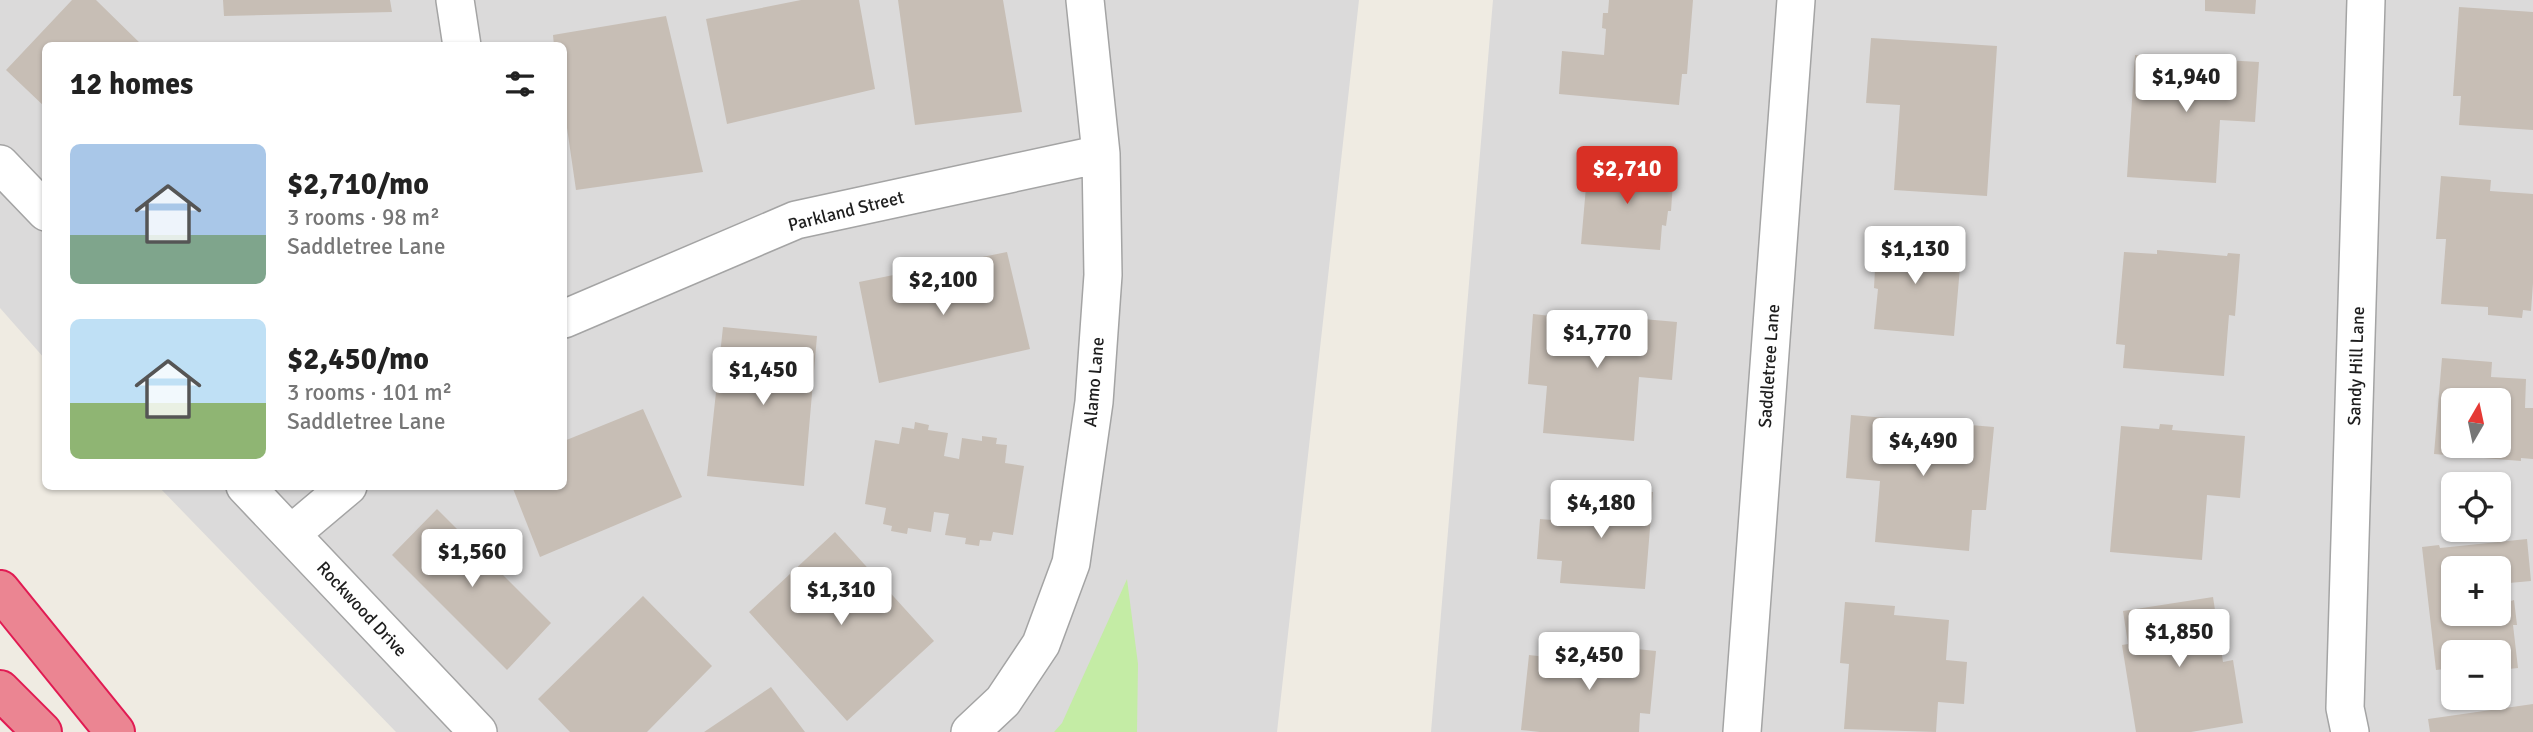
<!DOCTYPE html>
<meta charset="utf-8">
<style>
:root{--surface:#fff;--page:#f2f2f2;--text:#222;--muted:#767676;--accent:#d93025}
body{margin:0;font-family:Signika,sans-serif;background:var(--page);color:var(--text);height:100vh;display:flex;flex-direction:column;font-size:26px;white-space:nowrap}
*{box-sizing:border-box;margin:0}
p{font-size:23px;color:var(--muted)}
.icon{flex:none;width:38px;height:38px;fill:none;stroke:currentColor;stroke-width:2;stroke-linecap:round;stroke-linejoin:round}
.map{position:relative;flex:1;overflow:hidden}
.sheet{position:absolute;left:42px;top:42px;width:525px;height:448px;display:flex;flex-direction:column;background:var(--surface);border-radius:10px;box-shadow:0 2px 5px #0004}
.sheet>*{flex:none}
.needle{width:46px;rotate:9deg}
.buttons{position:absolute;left:2441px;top:388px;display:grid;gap:14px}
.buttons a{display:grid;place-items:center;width:70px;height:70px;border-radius:10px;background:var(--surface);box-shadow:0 2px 5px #0004;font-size:35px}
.price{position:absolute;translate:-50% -60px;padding:0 16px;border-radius:7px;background:#fff;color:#222;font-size:23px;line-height:46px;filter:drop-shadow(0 2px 4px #0008)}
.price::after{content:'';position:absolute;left:50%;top:42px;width:21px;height:16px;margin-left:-10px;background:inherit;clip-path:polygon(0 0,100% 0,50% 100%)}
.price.on{background:var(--accent);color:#fff}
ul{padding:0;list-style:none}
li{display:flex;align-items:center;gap:21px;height:175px;padding:0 28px}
li span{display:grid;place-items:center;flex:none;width:196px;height:140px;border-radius:10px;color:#555}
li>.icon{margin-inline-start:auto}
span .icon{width:84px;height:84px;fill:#fffc;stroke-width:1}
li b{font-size:30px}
h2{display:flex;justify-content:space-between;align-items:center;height:84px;padding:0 28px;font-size:30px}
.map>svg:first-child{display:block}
.residential{fill:#dbdada;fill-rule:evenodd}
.grass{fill:#c4eca5}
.building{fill:#c7beb5;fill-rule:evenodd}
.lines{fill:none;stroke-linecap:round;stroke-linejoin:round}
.minor-casing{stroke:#a4a4a4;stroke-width:40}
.motorway-casing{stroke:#e11b53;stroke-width:42}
.minor{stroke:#fff;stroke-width:37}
.motorway{stroke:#eb8592;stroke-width:38}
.labels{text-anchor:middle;stroke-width:5;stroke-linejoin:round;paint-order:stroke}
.street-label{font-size:18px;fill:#1d1d1d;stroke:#fff}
</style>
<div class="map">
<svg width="2533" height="732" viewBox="0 0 2533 732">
<rect width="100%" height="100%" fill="#efebe2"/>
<path class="residential" d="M0 0H1359L1277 732H396L159 487 564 486V46H46L45 359 0 308Z
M1493 0H2533V732H1431ZM2454 401H2499V446H2454ZM2454 485H2499V530H2454ZM2454 569H2499V614H2454ZM2454 653H2499V698H2454Z"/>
<path class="grass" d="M1127 579 1138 664 1137 732H1054L1062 723Z"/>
<path class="building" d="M72 0H96L143 46H46V108L6 70Z
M223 0H390L392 12 224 16Z
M801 0H859L875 89 727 124 706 19Z
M898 0H1003L1022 112 915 125Z
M1609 0H1693L1687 74H1682L1679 105 1559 94 1562 51 1604 55 1606 29 1602 28 1603 13H1608Z
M2205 0H2256L2255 14 2205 11Z
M2459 7 2533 12V130L2459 125 2461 96H2453Z
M666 16 703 172 576 190 564 107V46H554L553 35Z
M1871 38 1997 46 1987 196 1894 190 1900 105 1866 103Z
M2135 55 2259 62 2255 122 2220 120 2216 183 2127 177Z
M1588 164 1674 168 1671 211H1668L1666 226 1662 225 1660 250 1581 244Z
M2441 176 2491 180 2490 191 2533 194V283L2531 311 2523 310 2522 318 2488 315V307L2441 304 2446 239H2436Z
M1877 232 1926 237 1925 252 1961 256 1954 336 1874 329 1878 289 1874 288Z
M2157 250 2227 256 2228 253 2240 254 2235 316 2229 315 2224 376 2123 368 2125 345 2116 344 2124 252 2157 254Z
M1007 252 1030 349 879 383 859 282Z
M1552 311 1677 322 1672 380 1639 377 1634 441 1543 433 1547 386 1528 384 1533 314 1551 316Z
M723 327 817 336 804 486 707 476Z
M2442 358 2492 362 2491 377 2526 379 2525 408H2533V459L2521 458V461L2434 454ZM2454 401H2499V446H2454Z
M643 409 682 497 540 557 512 486H564V441Z
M1851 415 1994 427 1986 510H1972L1969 551 1875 542 1880 481 1846 478Z
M915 422 929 425 928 430 948 433 944 456 959 459 962 438 982 441V436L997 438 996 444 1007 445 1005 463 1024 466 1013 535 993 532 991 541 980 540 979 546 965 544 966 538 945 535 949 514 934 512 931 532 908 528 907 534 891 531 892 526 883 524 886 508 865 504 875 440 899 444 902 427 914 429Z
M2160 424 2173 425 2172 430 2245 436 2240 498 2207 495 2202 560 2110 552 2121 426 2159 429Z
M1602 488 1653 492 1645 589 1560 583 1562 561 1537 559 1540 519 1564 521 1566 501 1601 504Z
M437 509 551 623 507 670 392 555Z
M835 532 934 641 847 721 749 612Z
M2527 539 2531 581 2509 583 2511 601 2514 600 2517 625H2513L2518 668 2499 670V653H2454V668L2436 670 2422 547 2439 545 2440 548ZM2454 569H2499V614H2454Z
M643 596 712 666 647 732H570L538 699Z
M2213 597 2223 662 2233 660 2243 723 2191 732H2136L2122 645 2128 644 2123 611Z
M1845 602 1895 606 1894 615 1949 620 1946 660 1967 662 1964 704 1938 702 1936 732 1844 729 1849 664 1840 663Z
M1608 646 1656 651 1650 714 1640 713 1639 732H1540L1521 730 1529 655 1547 657V653L1607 658Z
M771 687 805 732H704Z
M2533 704V732H2430L2428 719Z"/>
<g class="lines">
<g class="minor-casing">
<path id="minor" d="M455 0 462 46
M0 164 46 212
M564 319 796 220 1101 154
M245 486 478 732
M291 534 348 486
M970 732 1003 701 1041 644 1071 563 1094 402 1103 275 1101 154 1085 0
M1742 732 1796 0
M2350 732 2345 708 2366 0"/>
</g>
<g class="motorway-casing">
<path id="motorway" d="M0 590 115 732
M0 690 42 732"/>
</g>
<use href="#minor" class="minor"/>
<use href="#motorway" class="motorway"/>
</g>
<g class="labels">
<g class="street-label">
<text transform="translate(846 211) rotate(-14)" y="6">Parkland Street</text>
<text transform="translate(1769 366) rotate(-86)" y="6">Saddletree Lane</text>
<text transform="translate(2356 366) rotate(-88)" y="6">Sandy Hill Lane</text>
<text transform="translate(1094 382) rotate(-85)" y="6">Alamo Lane</text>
<text transform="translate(362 609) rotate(47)" y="6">Rockwood Drive</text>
</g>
</g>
</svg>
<div class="buttons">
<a><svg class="needle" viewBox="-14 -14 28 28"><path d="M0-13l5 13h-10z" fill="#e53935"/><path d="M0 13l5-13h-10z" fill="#767676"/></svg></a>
<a><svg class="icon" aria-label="locate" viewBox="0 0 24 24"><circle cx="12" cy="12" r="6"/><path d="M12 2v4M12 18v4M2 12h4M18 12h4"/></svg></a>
<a>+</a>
<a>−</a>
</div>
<b class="price" style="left:2186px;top:114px">$1,940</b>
<b class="price on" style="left:1627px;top:206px">$2,710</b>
<b class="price" style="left:1915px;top:286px">$1,130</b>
<b class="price" style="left:943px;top:317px">$2,100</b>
<b class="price" style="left:1597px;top:370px">$1,770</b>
<b class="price" style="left:763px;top:407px">$1,450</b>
<b class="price" style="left:1923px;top:478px">$4,490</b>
<b class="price" style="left:1601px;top:540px">$4,180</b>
<b class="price" style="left:472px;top:589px">$1,560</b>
<b class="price" style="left:841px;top:627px">$1,310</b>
<b class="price" style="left:2179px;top:669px">$1,850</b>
<b class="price" style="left:1589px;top:692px">$2,450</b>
<section class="sheet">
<h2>12 homes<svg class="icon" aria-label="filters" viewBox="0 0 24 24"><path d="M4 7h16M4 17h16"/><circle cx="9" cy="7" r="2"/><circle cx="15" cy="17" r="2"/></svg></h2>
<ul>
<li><span style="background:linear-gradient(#a9c7e8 65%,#7fa58c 0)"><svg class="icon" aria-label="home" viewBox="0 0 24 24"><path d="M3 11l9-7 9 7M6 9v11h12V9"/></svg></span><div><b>$2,710/mo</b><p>3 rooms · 98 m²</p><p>Saddletree Lane</p></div></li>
<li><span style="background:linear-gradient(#bfe0f5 60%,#8fb573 0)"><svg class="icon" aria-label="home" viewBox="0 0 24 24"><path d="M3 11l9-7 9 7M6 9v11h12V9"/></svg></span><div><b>$2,450/mo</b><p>3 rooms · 101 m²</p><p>Saddletree Lane</p></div></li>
</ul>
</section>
</div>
